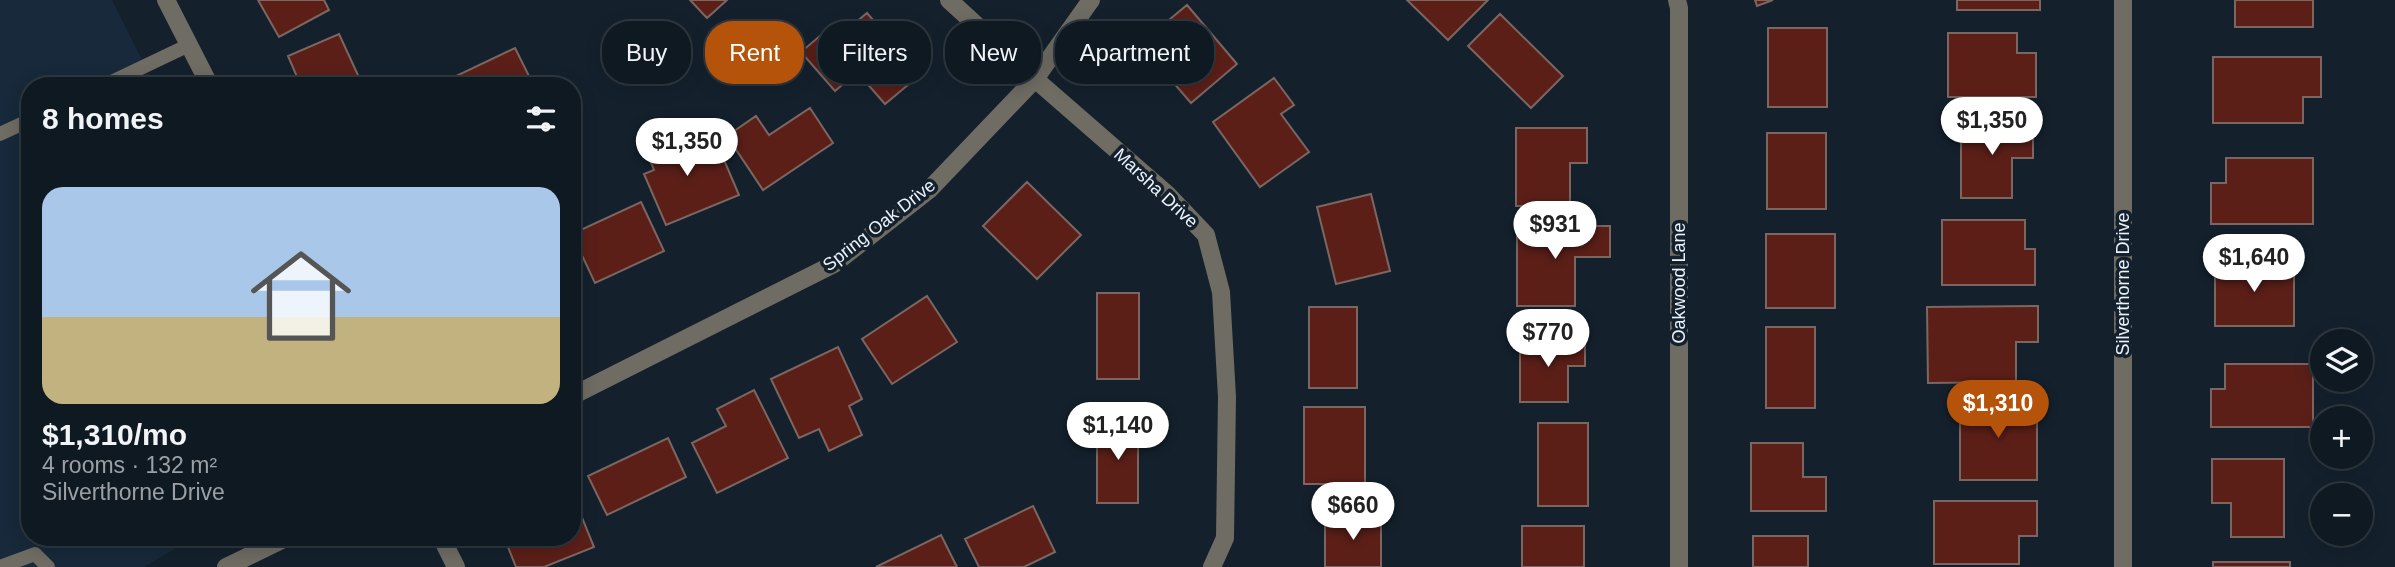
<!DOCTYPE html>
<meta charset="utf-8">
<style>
:root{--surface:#0f1922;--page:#1d262f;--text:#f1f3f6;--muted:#9ba0a5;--line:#2f3840;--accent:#b45309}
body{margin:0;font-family:Arial,sans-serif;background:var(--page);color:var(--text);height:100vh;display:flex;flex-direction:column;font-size:26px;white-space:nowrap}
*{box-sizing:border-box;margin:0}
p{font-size:23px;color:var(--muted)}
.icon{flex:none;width:38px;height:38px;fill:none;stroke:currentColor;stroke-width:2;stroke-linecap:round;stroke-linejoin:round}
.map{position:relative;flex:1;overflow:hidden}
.side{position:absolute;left:21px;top:77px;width:560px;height:469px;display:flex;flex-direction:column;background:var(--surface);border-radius:28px;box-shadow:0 4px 18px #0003,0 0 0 2px var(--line)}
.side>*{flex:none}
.guide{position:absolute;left:602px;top:21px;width:665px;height:63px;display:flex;gap:14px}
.controls{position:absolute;left:2310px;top:329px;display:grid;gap:14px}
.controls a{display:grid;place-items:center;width:63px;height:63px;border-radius:50%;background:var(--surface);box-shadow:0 4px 18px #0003,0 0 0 2px var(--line);font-size:35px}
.price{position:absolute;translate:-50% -60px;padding:0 16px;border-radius:24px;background:#fff;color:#222;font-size:23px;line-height:46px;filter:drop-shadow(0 2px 4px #0008)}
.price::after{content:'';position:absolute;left:50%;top:42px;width:21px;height:16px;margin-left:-10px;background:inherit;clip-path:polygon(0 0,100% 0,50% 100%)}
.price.active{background:var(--accent);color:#fff}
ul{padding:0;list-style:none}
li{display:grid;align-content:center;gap:14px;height:371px;padding:0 21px}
li span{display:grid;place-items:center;height:217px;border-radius:21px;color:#555}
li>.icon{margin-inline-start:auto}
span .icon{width:126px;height:126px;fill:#fffc;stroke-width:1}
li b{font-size:30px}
h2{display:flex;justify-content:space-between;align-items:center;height:84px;padding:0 21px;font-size:30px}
.chip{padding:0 24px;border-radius:28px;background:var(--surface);box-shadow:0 4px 18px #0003,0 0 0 2px var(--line);font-size:24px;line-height:63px}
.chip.active{background:var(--accent);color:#fff}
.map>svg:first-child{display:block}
.built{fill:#17293a}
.building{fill:#5b1f18;stroke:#7c6662;stroke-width:2}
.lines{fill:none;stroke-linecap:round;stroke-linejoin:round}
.service{stroke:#6f6c64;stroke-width:14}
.minor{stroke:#6f6c64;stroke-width:18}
.tertiary{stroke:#6f6c64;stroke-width:18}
.labels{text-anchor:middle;stroke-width:7;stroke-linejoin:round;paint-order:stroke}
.street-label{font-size:18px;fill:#eaf2fb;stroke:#14212d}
</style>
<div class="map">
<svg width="2395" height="567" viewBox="0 0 2395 567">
<rect width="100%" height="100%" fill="#14212d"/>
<path class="built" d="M0 0H112L155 86H30V537H195L144 567H0Z"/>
<path class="building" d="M258 0H324L329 10 279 37Z
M690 0H727L707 18Z
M1407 0H1488L1448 40Z
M1755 0H1773L1757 6Z
M1957 0H2040V10H1957Z
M2235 0H2313V27H2235Z
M1187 5 1237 64 1191 103 1140 44Z
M867 13 920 75 885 104 857 72 835 91 801 52 828 29 837 38Z
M1500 14 1563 76 1531 108 1468 46Z
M1768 28H1827V107H1768Z
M1948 33H2017V53H2036V97H1948Z
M339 34 363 86H301L288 56Z
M515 48 530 78 514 86H456L452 78Z
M2213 57H2321V97H2303V123H2213Z
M1274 78 1294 105 1281 114 1309 152 1260 187 1213 122Z
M810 108 833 143 763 190 727 136 756 116 769 135Z
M1961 122H2033V158H2012V198H1961Z
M1516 128H1587V163H1570V206H1516Z
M673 133 682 154 716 141 739 195 666 225 644 174 654 170 644 145Z
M1767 133H1826V209H1767Z
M2226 158H2313V224H2211V183H2226Z
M1027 182 1081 235 1037 279 983 226Z
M1371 194 1390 271 1336 284 1317 207Z
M641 202 664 251 595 283 572 234Z
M1942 220H2025V249H2035V285H1942Z
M1517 226H1610V257H1575V306H1517Z
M1766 234H1835V308H1766Z
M2215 262H2294V326H2215Z
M572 278 580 295 572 299Z
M1097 293H1139V379H1097Z
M927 296 957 342 892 384 862 339Z
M2038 306V342H2016V382L1928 383 1927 307Z
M1309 307H1357V388H1309Z
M1766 327H1815V408H1766Z
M1520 341H1585V366H1568V402H1520Z
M838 347 862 399 849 406 862 435 829 451 819 429 799 438 771 379Z
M2225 364H2313V427H2211V389H2225Z
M754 390 788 458 717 493 692 443 726 426 717 409Z
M1960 399H2037V480H1960Z
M1304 407H1365V484H1304Z
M1097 421H1138V503H1097Z
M1538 423H1588V506H1538Z
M668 438 686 477 607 515 588 476Z
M1751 443H1803V477H1826V511H1751Z
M2212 459H2284V537H2231V503H2212Z
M572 493 594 547 544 567H516L504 537H572Z
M1934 501H2037V536H2019V564H1934Z
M1033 506 1055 552 1024 567H979L965 539Z
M1325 517H1381V567H1325Z
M1522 526H1584V567H1522Z
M941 535 957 567H876Z
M1753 536H1808V567H1753Z
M2213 562H2290V567H2213Z"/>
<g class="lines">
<path class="service" d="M103 86 189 45
M0 134 30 120
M0 567 35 554 48 567"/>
<path class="minor" d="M166 0 210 86
M949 0 1035 79 1167 194 1206 235 1221 292 1227 397 1225 538 1212 567
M1677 0 1679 8V567
M441 537 456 567
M2123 567V0"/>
<path class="tertiary" d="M572 396 834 264 929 190 1035 79 1091 0
M226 567 288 537"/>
</g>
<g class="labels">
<g class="street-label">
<text transform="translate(1156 188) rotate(43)" y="6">Marsha Drive</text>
<text transform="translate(879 225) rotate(-38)" y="6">Spring Oak Drive</text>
<text transform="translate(1679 283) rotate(-90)" y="6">Oakwood Lane</text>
<text transform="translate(2123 284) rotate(-90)" y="6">Silverthorne Drive</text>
</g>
</g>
</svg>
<div class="controls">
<a><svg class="icon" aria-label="layers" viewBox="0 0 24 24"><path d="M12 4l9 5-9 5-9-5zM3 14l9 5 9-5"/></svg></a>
<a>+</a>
<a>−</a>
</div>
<b class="price" style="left:1992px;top:157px">$1,350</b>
<b class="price" style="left:687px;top:178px">$1,350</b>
<b class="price" style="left:1555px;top:261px">$931</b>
<b class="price" style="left:2254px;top:294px">$1,640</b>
<b class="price" style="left:1548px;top:369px">$770</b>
<b class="price active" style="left:1998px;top:440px">$1,310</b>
<b class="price" style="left:1118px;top:462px">$1,140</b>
<b class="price" style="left:1353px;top:542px">$660</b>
<div class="guide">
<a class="chip">Buy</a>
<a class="chip active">Rent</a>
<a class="chip">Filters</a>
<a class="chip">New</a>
<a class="chip">Apartment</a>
</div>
<section class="side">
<h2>8 homes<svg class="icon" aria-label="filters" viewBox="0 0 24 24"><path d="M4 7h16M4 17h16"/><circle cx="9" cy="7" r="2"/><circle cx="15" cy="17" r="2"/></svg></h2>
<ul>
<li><span style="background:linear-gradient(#a9c7e8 60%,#c2b280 0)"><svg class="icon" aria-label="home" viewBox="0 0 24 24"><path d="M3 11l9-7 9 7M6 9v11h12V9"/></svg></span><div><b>$1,310/mo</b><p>4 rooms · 132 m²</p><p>Silverthorne Drive</p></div></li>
</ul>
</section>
</div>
